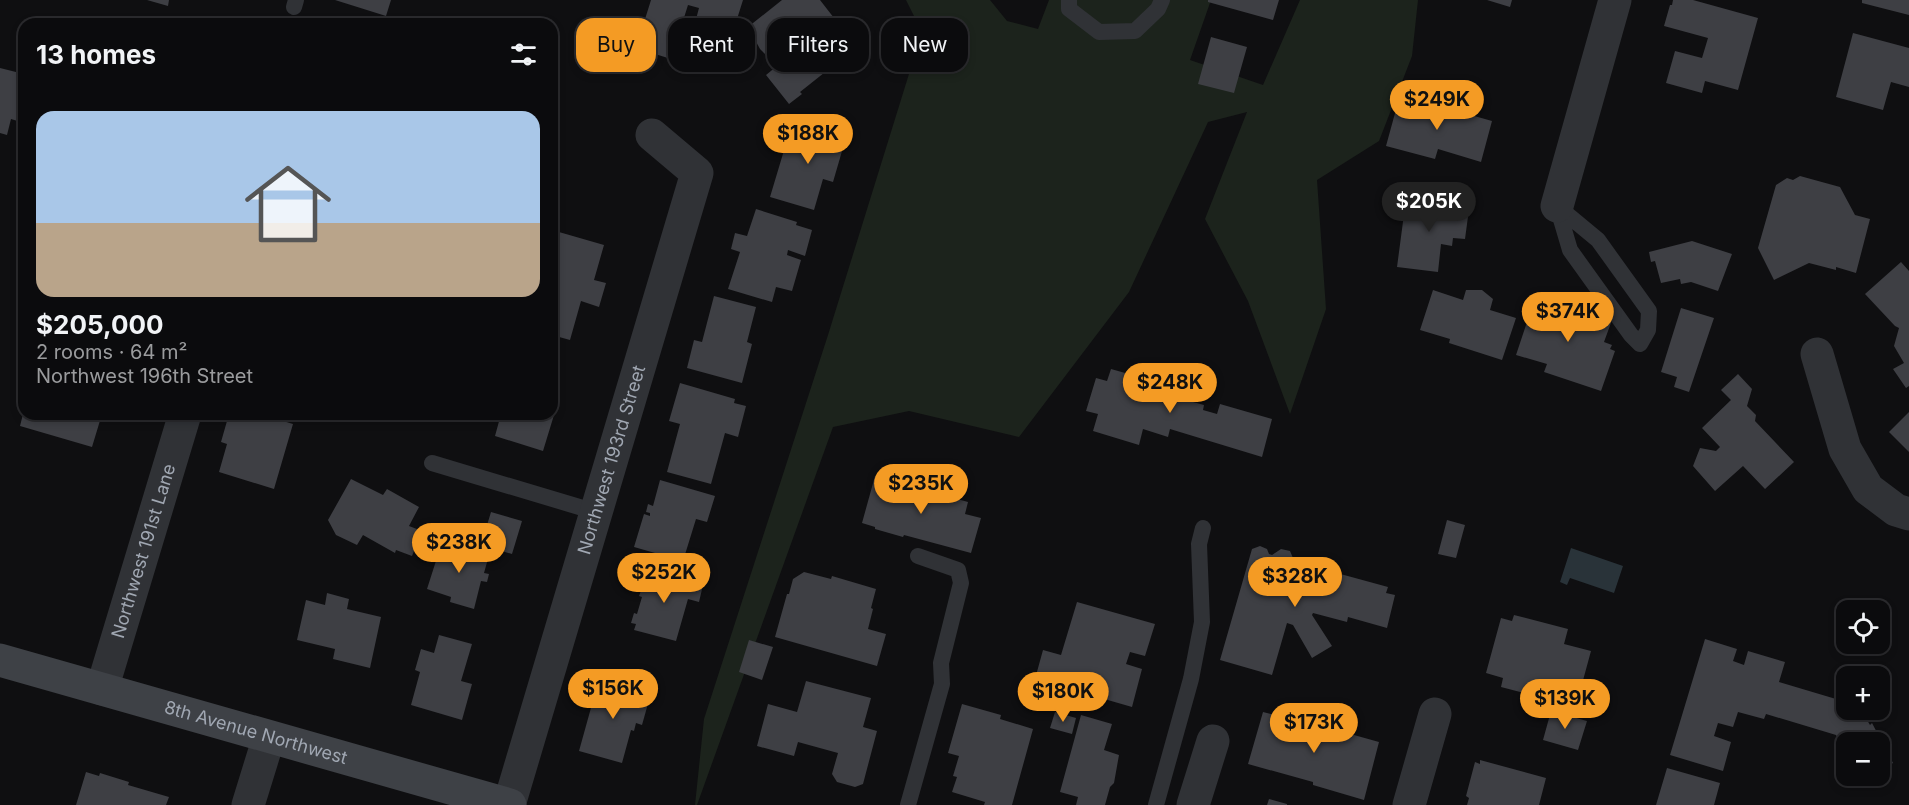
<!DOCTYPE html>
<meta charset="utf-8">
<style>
:root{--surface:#0b0b0d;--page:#19191b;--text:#f1f3f6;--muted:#9a9b9d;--line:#2b2b2e;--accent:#f49b24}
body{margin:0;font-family:Inter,sans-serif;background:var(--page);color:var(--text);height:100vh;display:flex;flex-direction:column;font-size:22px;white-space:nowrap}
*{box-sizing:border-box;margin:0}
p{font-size:20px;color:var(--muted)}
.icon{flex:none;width:33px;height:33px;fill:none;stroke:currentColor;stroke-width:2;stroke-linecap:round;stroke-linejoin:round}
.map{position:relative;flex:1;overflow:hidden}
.details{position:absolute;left:18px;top:18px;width:540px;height:402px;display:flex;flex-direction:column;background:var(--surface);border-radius:18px;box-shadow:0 3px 9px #0003,0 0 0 2px var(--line)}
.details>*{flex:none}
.top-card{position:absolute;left:576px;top:18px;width:570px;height:54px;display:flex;gap:12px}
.controls{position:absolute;left:1836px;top:600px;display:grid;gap:12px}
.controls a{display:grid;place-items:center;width:54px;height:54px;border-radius:12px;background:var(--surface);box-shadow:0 3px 9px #0003,0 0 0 2px var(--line);font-size:30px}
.price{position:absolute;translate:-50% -51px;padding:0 14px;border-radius:21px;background:var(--accent);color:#111;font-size:20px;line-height:39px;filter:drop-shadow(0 2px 3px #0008)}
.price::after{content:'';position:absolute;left:50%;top:36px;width:18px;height:14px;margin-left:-9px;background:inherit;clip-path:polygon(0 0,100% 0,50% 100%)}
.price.active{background:#222;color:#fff}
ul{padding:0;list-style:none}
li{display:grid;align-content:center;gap:12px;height:318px;padding:0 18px}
li span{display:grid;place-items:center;height:186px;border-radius:18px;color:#555}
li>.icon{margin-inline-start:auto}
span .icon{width:108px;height:108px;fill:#fffc;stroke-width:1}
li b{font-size:26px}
h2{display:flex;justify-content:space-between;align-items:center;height:72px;padding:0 18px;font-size:26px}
.tag{padding:0 21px;border-radius:18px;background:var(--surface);box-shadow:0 3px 9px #0003,0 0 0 2px var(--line);font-size:21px;line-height:54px}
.tag.active{background:var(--accent);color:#111}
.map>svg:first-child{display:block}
.green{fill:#1c231c}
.water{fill:#293339}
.building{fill:#3e3f44}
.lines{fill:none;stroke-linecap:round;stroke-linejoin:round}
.lane{stroke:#303236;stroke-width:16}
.street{stroke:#303236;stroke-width:33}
.secondary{stroke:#3e4146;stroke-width:33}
.labels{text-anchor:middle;stroke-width:6;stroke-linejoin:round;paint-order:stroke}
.street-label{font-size:18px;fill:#a0a7b2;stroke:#0a0b0c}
</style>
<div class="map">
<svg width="1909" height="805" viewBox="0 0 1909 805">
<rect width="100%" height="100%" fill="#0f0f11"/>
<path class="green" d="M906 0H990L1007 21 1038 29 1049 0H1211L1190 60 1263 85 1300 0H1418L1412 56 1379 141 1317 180 1326 309 1290 414 1248 301 1205 219 1247 112 1208 122 1129 292 1019 437 909 411 833 427 697 805H695L704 719 828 335 922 32Z"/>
<path class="water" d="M1571 548 1623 566 1614 593 1570 578 1567 585 1560 582Z"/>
<path class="building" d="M147 0H169L168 6Z
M335 0H391L386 16Z
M651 0H743L732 35 695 23 699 8 688 5 671 59 636 48Z
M782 0H820L834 18 811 36 834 65 800 92 802 94 789 104 766 75 777 66 760 49 748 27Z
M1208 0H1279L1273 20 1208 2Z
M1487 0H1512L1510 7Z
M1673 0H1693L1758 18 1738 90 1705 81 1702 93 1666 83 1675 51 1702 58 1708 38 1664 26 1670 5H1672Z
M1862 0H1909V15L1862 3Z
M1853 33 1909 48V87L1891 82 1883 110 1836 97Z
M1211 37 1247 47 1234 93 1198 84Z
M17 66 24 68V123L11 119 7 135 0 133V68L16 72Z
M1400 95 1492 121 1481 162 1438 149 1435 159 1386 146Z
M820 126 847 134 833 182 823 179 814 210 770 197 791 127 817 134Z
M1800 176 1840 187 1855 215 1870 219 1856 273 1836 267V270L1809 263 1774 280 1758 248 1776 185 1787 178 1793 180Z
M1406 199 1458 204 1457 207 1469 209 1465 239 1453 238 1452 246 1441 244 1438 272 1397 267Z
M756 209 797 222 796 225 812 230 805 256 788 250 787 255 801 260 792 291 776 287 772 302 728 289 740 252 731 249 735 233 747 236Z
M552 230 604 245 594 280 606 283 599 307 581 301 570 340 552 335Z
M1692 241 1732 254 1718 291 1691 282 1681 284 1680 279 1661 283 1655 261 1651 262 1649 252Z
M1901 262 1909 271V386L1906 388 1893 369 1904 363 1894 346 1899 328 1895 326 1865 294Z
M1433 290 1463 300 1466 290H1482L1493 299 1490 310 1516 318 1502 360 1449 343 1450 339 1420 330Z
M1536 295 1612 320 1604 342 1612 345 1610 349 1615 351 1601 391 1544 372 1547 364 1516 355Z
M714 296 756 307 747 342 752 344 742 383 687 368 694 340 702 342Z
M1681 308 1714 318 1689 392 1674 387 1677 377 1661 372Z
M1111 369 1196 393 1193 402 1204 405 1203 410 1217 414 1220 404 1272 419 1262 457 1170 429 1168 437 1143 429 1139 445 1093 431 1098 414 1086 411 1096 378 1107 381Z
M1738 374 1752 389 1747 406 1756 415 1755 421 1794 462 1765 489 1743 466 1715 491 1693 466 1700 448 1716 451 1720 447 1702 428 1731 400 1721 390Z
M680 383 735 399 734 403 746 406 738 437 725 433 711 484 667 472 680 424 669 421Z
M1909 412V452L1889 432Z
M23 414H102L92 447 20 426Z
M229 414H260L293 424 274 489 219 472 227 444 221 442Z
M501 414 554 415 543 451 495 436Z
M875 476 968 502 965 514 981 518 971 553 904 535 903 537 875 529V527L862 523Z
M351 479 383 495 387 489 419 507 409 526 422 531 412 556 396 550 395 553 363 535 357 545 336 535 328 520Z
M660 480 715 496 707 522 696 519 683 561 634 547 644 514 650 516V513L646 512 648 504 653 506Z
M491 512 522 521 512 554 481 545Z
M1447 520 1465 525 1456 558 1438 554Z
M442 542 489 555 484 573 489 574 487 582 481 581 474 609 450 602 451 597 427 589Z
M1260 546 1267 549 1269 554 1272 555 1281 549 1290 551 1293 558V561L1388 587 1386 593 1395 595 1387 628 1348 617 1347 622 1313 613 1312 615 1332 646 1312 658 1293 625 1287 623 1272 675 1220 660 1252 549Z
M649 569 703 585 699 602 688 599 676 641 634 630 636 624 631 623 634 613 637 614 642 597 639 596Z
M804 572 831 579 832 576 876 589 871 608 873 609 868 629 886 634 877 666 775 637 787 594H789L793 579Z
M327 593 349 599 347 609 381 617 370 668 333 659 335 649 297 640 306 600 325 605Z
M1077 602 1155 624 1145 656 1130 652 1126 664 1142 669 1132 707 1035 679 1043 650 1061 655Z
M1514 615 1568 629 1564 644 1591 651 1579 695 1546 686 1544 691 1526 686 1524 693 1501 687 1503 678 1486 673 1501 618 1512 621Z
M439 635 472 644 461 681 472 684 462 720 411 705 420 672 415 670 421 649 434 653Z
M1705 639 1737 649 1733 661 1744 665 1748 651 1785 662 1779 682 1846 702V710H1861L1870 725 1872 723 1893 763 1880 770V742H1846V763L1836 742 1839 741 1836 735 1766 714 1764 719 1738 712 1733 727 1718 723 1714 736 1731 742 1723 771 1670 755Z
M749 640 773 647 762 680 739 672Z
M599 679 651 693 642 725 636 723 634 731 631 730 622 763 579 751Z
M806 681 871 698 863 727 877 731 863 784 855 787 837 782 832 774 838 753 798 742 794 756 757 746 768 704 797 712Z
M962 704 1001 715 1000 719 1033 729 1012 805H984L985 802 952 792 957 777 953 776 959 756 948 753Z
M1277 708 1288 711 1289 708 1305 713 1300 731 1326 738 1329 728 1379 742 1364 800 1313 785V782L1248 764 1263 712 1275 715Z
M1551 711 1587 721 1578 750 1543 740Z
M1055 712 1076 718 1072 734 1050 728Z
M1081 715 1112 724 1104 750 1119 755 1114 783 1110 787 1105 805H1076L1078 797 1060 792Z
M1480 760 1546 778 1539 805H1467L1469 798 1466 796 1475 762 1480 764Z
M1667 768 1720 783 1714 805H1656Z
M86 772 99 776 100 773 129 782 128 785 169 797 166 805H76Z
M1853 776H1870L1857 782Z
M1269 799 1287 804V805H1267Z"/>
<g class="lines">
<path class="lane" d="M1069 0V9L1099 32 1135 31 1158 9 1162 0
M294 7 296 0
M1557 206 1598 240 1649 311 1648 330 1640 344 1631 335 1570 250Z
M432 463 596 512
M908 805 942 684 941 663 961 583 958 570 918 556
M1156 805 1191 679 1202 622 1199 544 1203 528"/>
<g class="street">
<path d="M1557 206 1615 0"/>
<path d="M1817 354 1845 449 1868 489 1896 510 1909 514"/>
<path id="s1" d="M102 689 185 414"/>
<path d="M248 805 269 737"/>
<path id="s2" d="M509 805 697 173 652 135"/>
<path d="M1193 805 1213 741"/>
<path d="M1409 805 1435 714"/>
</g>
<path class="secondary" id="s3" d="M0 660 510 805"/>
</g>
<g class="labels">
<g class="street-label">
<text dy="6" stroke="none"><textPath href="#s2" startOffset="360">Northwest 193rd Street</textPath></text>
<text dy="6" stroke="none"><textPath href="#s1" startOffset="144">Northwest 191st Lane</textPath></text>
<text dy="6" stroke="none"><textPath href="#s3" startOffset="266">8th Avenue Northwest</textPath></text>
</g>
</g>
</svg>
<div class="controls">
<a><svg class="icon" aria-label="locate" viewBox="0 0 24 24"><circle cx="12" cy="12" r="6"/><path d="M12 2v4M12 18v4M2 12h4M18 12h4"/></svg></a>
<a>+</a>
<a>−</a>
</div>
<b class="price" style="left:1437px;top:131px">$249K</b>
<b class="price" style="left:808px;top:165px">$188K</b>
<b class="price active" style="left:1429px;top:233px">$205K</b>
<b class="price" style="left:1568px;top:343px">$374K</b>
<b class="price" style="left:1170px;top:414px">$248K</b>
<b class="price" style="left:921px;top:515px">$235K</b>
<b class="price" style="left:459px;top:574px">$238K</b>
<b class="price" style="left:664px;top:604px">$252K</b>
<b class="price" style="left:1295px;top:608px">$328K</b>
<b class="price" style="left:613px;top:720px">$156K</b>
<b class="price" style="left:1063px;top:723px">$180K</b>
<b class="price" style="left:1565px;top:730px">$139K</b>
<b class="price" style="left:1314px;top:754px">$173K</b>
<div class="top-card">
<a class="tag active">Buy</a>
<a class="tag">Rent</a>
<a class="tag">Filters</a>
<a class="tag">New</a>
</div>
<section class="details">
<h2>13 homes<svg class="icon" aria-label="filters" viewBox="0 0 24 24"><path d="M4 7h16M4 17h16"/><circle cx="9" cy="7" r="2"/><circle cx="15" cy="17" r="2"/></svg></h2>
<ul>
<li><span style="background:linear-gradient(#a9c7e8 60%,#b9a48a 0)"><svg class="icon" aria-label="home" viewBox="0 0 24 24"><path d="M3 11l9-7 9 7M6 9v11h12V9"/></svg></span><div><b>$205,000</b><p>2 rooms · 64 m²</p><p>Northwest 196th Street</p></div></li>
</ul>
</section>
</div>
